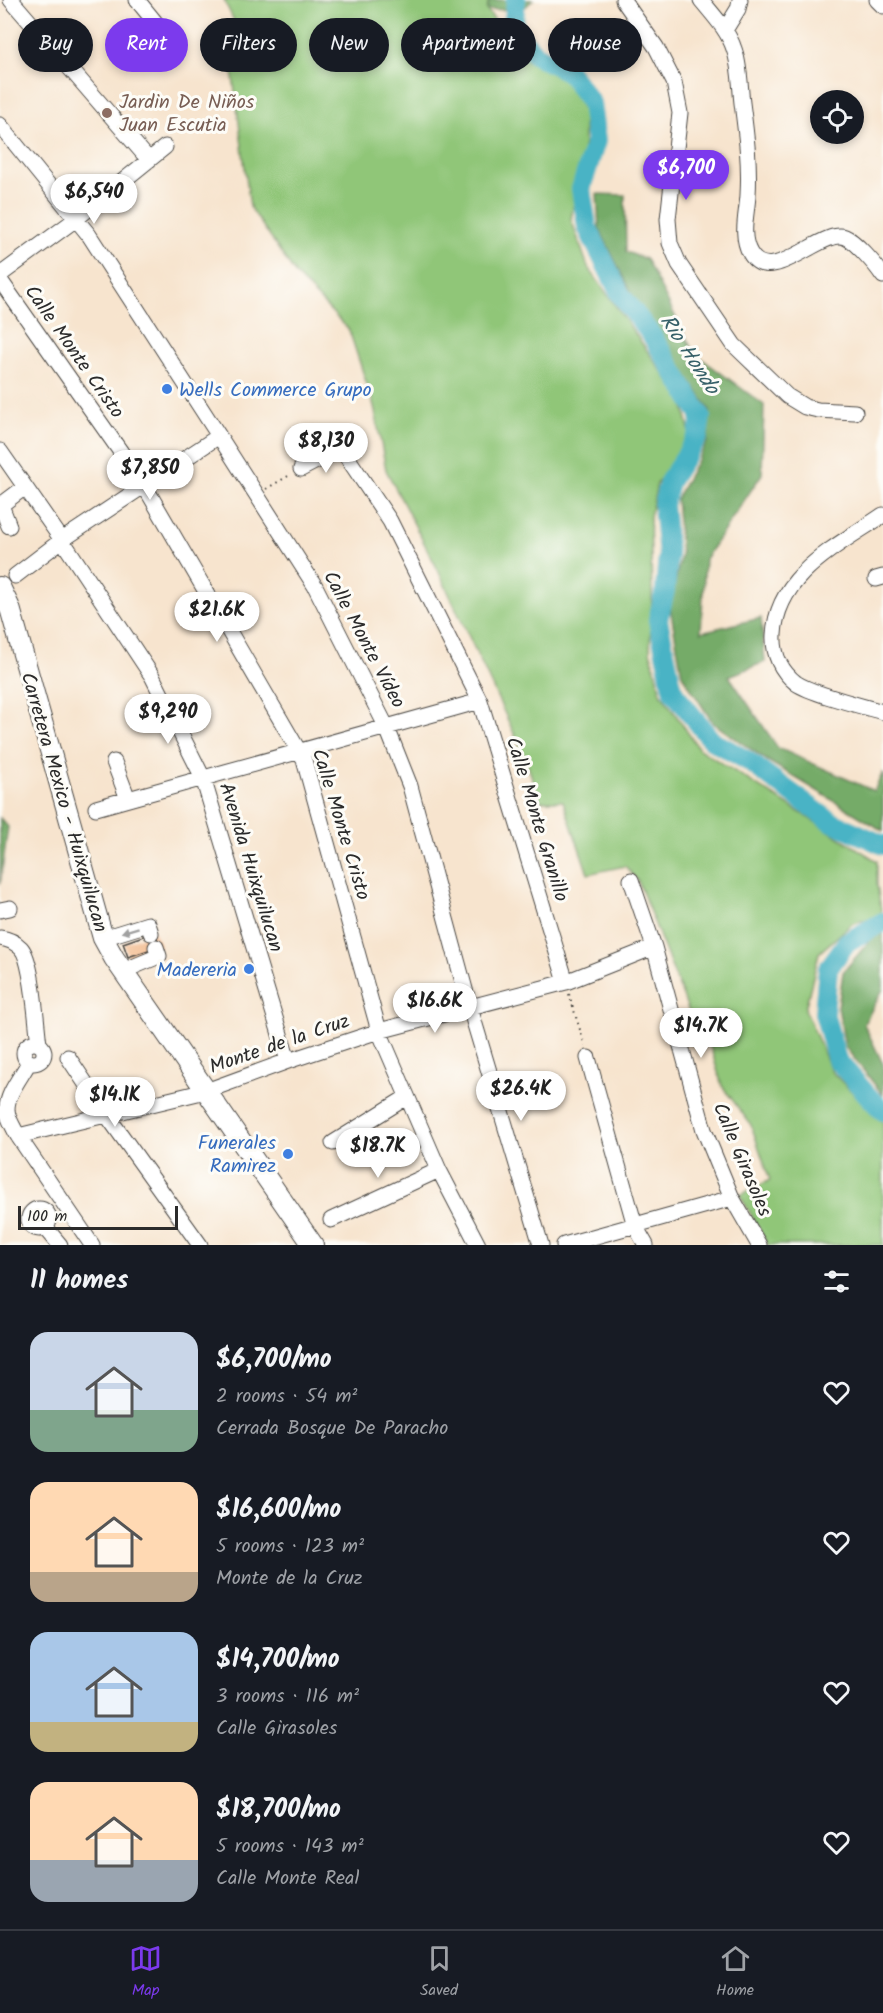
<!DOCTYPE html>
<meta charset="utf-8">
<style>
:root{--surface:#171b24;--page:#20242c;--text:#f1f3f6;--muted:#9ea1a6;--line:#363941;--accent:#7c3aed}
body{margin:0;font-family:Kalam,sans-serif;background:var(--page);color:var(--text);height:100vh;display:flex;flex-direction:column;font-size:22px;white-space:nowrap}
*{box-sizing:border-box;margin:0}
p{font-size:20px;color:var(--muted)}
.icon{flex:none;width:33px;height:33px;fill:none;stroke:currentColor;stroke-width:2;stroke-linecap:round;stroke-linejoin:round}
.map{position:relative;height:1245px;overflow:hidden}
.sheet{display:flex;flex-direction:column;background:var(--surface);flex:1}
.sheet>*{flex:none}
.top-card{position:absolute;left:18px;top:18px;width:848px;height:54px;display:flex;gap:12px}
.fabs{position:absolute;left:810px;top:90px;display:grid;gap:12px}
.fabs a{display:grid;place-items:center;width:54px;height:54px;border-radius:50%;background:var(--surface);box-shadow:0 3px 9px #0003;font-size:30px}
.scale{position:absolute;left:18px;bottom:15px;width:160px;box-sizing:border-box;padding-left:6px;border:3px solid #2b2b2b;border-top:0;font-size:16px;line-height:21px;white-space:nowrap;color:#2b2b2b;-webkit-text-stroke:4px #fdfcf7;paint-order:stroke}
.price{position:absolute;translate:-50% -51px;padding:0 14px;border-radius:21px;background:#fff;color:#222;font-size:20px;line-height:39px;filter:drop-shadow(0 2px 3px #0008)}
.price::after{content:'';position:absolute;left:50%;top:36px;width:18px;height:14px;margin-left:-9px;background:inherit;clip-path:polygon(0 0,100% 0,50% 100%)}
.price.current{background:var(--accent);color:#fff}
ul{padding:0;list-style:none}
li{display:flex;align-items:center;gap:18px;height:150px;padding:0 30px}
li span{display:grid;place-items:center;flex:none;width:168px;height:120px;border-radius:18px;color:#555}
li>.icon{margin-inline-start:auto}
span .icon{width:72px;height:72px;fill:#fffc;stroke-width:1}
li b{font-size:26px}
h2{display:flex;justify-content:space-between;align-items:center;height:72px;padding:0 30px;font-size:26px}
.pill{padding:0 21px;border-radius:27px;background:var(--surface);box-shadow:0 3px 9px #0003;font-size:21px;line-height:54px}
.pill.current{background:var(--accent);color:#fff}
.dock{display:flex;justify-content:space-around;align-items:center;height:84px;border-top:2px solid var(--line);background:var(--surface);font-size:16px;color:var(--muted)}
.dock a{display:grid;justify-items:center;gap:3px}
.dock .current{color:var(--accent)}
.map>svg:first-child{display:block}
.green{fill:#90c678;stroke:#5e7852;stroke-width:1.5}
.forest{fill:#74ab68;stroke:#506b4a;stroke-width:1.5}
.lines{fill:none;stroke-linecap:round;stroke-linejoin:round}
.river{stroke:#48b3c5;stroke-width:20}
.building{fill:#f0aa73}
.minor-casing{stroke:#4a4743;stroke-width:17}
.major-casing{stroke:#4a4743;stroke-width:22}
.path{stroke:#4a4743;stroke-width:2;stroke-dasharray:1.5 4.5;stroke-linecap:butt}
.minor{stroke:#fff;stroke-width:15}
.major{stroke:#fff;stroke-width:20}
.oneway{fill:#a0a0a0}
.education-dot{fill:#8d6e63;stroke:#fdfcf7;stroke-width:2}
.shop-dot{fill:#3f7fe0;stroke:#fdfcf7;stroke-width:2}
.labels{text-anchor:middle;stroke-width:6;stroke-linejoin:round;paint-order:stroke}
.education-label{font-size:20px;fill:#785e54;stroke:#fdfcf7;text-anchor:start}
.street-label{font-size:20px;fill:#2b2b2b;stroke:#fdfcf7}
.shop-label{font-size:20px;fill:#366cbe;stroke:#fdfcf7;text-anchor:end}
.water-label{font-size:21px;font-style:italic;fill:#376169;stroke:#fdfcf7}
</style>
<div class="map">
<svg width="883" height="1245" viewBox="0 0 883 1245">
<rect width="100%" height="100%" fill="#fdfcf7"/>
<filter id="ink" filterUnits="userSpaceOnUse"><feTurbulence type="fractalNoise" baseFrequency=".0167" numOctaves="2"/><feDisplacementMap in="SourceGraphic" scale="12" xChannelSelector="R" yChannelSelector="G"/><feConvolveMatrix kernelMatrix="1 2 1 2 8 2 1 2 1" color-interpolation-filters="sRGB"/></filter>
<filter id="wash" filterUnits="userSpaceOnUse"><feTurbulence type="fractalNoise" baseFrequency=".008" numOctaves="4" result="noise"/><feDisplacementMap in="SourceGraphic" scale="24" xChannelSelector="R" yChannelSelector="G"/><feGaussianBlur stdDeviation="1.35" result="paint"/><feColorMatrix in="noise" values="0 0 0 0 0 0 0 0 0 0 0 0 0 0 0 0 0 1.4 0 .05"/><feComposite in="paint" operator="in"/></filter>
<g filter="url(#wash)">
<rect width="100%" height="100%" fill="#f7e4ce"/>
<path class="green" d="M224 0H489L487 10 524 57 567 77 584 111V152L571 219 588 267 683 401 690 434 657 484 650 517 652 594 650 651 661 693 699 749 877 861V885L882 916 853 923 819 953 805 1009 832 1072 883 1122V1245H768L740 1195 770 1180 751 1125 722 1086 701 1015 691 1017 638 881 625 866 588 874 563 801H540L524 755 437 568 386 470 374 406 349 330 296 275 250 207 233 77 236 25Z"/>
<path class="forest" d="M489 0H533L523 9 487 10Z
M597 194 625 195 626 252 646 259 694 353 764 405 762 474 705 559 701 632 761 618 765 662 729 676 778 748 874 791 883 772V831L768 761 713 723 682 675 670 607 681 554 676 499 707 442 710 410 631 293 599 228Z
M0 818 8 827 0 885Z
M883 932V989L864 1024 883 1064V1095L845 1047 838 1007 843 972 870 940Z"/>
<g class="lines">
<path class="river" d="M516 0 513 30 536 55 569 72 591 103 596 141 581 189 587 227 620 294 652 336 701 416 698 436 669 482 663 505 668 555 665 590 658 620 673 691 711 740 748 761 830 821 883 845
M883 922 847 942 828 969 824 1013 837 1060 871 1099 883 1111"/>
</g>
<g id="blocks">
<path class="building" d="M155 932 160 946 128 957 123 943Z"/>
</g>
</g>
<g filter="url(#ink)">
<use href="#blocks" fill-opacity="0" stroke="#4a4743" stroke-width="1.5"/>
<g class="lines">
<g class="minor-casing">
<path id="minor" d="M11 0 149 160
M137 0 155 22
M623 0 656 47 674 82 680 113 668 219 670 243 679 264 734 345 787 396 805 407 818 410 855 412
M701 0C713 15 728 30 734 49 740 65 740 86 742 103 746 133 750 164 748 195 747 214 740 235 750 253 770 289 822 228 845 237 855 241 877 266 883 276
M877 0 883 6
M725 30 738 9 740 0
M0 125 89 235 219 436 315 586 387 728 410 786 470 1008 541 1245
M0 275 76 219 165 147
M0 280 144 485 304 760 379 1031 439 1170 478 1245
M0 451 62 540 152 676 203 778 288 1061
M301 469 341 448 390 521 480 701 566 982
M883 515C838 546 777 574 774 635 773 654 781 671 796 683 812 694 862 706 883 712
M9 526 1 505 25 487
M15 576 62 540 219 436
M876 579 883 577
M114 762 128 799
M96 808 480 701
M631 880 654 947 704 1130 732 1198 759 1245
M0 910 10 908
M0 938C8 939 15 942 21 948 33 961 36 1023 39 1044
M103 938 148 924 151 933
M123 971 159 956 156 947
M24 1053a10 10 0 1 1 20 0a10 10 0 1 1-20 0Z
M68 1057 106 1114 200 1245
M588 1058 635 1226 646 1245
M29 1062C22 1076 7 1093 7 1109 7 1118 14 1128 18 1136L92 1245
M18 1136 206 1091 288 1061 379 1031 566 982 654 947
M333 1143 407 1097
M29 1219a10 10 0 1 1 20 0a10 10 0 1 1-20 0Z
M331 1220 439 1170
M45 1227 60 1245
M564 1245 732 1198"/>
</g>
<g class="major-casing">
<path id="major" d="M0 587 10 608 103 938 114 958 313 1245"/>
</g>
<path class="path" d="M266 489 290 475
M569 994 585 1046"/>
<use href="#minor" class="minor"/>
<use href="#major" class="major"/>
</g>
<defs><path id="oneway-solid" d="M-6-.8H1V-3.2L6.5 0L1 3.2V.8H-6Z" transform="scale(1.5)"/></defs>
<use class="oneway" href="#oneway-solid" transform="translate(130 930) rotate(163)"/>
</g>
<circle class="education-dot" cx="107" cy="113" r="6"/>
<g class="shop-dot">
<circle cx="167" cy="389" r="6"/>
<circle cx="249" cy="969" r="6"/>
<circle cx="288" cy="1154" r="6"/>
</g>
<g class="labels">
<g class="education-label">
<text x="119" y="108">Jardin De Niños<tspan x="119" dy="23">Juan Escutia</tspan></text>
</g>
<g class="street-label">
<text transform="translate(75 351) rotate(55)" y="7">Calle Monte Cristo</text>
<text transform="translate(365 639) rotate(62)" y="7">Calle Monte Vídeo</text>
<text transform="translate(65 802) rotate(74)" y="7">Carretera Mexico - Huixquilucan</text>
<text transform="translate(538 819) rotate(73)" y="7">Calle Monte Granillo</text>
<text transform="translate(342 824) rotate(73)" y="7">Calle Monte Cristo</text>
<text transform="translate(252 867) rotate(73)" y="7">Avenida Huixquilucan</text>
<text transform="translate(279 1043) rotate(-19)" y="7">Monte de la Cruz</text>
<text transform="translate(743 1159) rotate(67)" y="7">Calle Girasoles</text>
</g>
<g class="shop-label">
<text x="179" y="396" text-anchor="start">Wells Commerce Grupo</text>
<text x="237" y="976">Madereria</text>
<text x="276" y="1149">Funerales<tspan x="276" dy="23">Ramirez</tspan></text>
</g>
<g class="water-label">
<text transform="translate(690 354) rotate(57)" y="7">Rio Hondo</text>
</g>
</g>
</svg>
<div class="fabs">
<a><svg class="icon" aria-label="locate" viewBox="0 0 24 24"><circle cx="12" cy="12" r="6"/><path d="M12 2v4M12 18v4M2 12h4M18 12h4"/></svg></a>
</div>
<div class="scale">100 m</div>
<b class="price current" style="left:686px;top:201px">$6,700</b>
<b class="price" style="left:94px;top:225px">$6,540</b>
<b class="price" style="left:326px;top:474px">$8,130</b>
<b class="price" style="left:150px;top:501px">$7,850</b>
<b class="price" style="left:217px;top:643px">$21.6K</b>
<b class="price" style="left:168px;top:745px">$9,290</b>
<b class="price" style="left:435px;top:1034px">$16.6K</b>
<b class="price" style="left:701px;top:1059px">$14.7K</b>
<b class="price" style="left:521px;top:1122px">$26.4K</b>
<b class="price" style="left:115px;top:1128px">$14.1K</b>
<b class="price" style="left:378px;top:1179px">$18.7K</b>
<div class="top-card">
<a class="pill">Buy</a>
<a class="pill current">Rent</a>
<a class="pill">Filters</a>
<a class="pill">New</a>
<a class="pill">Apartment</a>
<a class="pill">House</a>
</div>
</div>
<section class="sheet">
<h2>11 homes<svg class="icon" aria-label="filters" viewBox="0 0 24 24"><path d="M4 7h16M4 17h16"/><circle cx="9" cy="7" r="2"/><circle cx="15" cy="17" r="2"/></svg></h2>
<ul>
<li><span style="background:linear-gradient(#c9d6e8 65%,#7fa58c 0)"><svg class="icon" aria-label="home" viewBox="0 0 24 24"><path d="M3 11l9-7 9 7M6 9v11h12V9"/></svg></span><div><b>$6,700/mo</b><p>2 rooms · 54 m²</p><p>Cerrada Bosque De Paracho</p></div><svg class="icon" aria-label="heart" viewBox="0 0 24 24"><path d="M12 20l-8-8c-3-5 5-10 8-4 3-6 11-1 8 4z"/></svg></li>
<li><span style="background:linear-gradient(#ffd9b3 75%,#b9a48a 0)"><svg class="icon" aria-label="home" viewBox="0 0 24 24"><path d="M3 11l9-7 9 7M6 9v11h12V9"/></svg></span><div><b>$16,600/mo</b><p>5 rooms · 123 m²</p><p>Monte de la Cruz</p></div><svg class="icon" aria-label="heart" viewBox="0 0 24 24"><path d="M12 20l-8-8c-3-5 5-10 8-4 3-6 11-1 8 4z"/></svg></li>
<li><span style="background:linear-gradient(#a9c7e8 75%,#c2b280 0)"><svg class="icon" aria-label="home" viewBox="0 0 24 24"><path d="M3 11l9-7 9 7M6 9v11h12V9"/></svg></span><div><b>$14,700/mo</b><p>3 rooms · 116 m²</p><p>Calle Girasoles</p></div><svg class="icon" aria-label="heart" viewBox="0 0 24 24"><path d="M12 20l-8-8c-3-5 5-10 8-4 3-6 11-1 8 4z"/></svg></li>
<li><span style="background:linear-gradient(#ffd9b3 65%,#9aa5b1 0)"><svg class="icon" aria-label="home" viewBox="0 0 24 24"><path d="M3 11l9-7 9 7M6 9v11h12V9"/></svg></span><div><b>$18,700/mo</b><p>5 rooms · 143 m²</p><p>Calle Monte Real</p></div><svg class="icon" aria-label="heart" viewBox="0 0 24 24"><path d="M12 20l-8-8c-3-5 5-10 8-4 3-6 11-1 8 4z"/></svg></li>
</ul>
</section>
<nav class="dock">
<a class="current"><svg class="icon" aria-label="map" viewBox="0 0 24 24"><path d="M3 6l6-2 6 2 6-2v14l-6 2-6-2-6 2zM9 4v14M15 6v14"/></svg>Map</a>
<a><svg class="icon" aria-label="saved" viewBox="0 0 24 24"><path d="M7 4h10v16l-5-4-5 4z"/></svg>Saved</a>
<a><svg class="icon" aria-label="home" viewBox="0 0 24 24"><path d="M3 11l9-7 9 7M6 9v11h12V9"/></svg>Home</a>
</nav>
